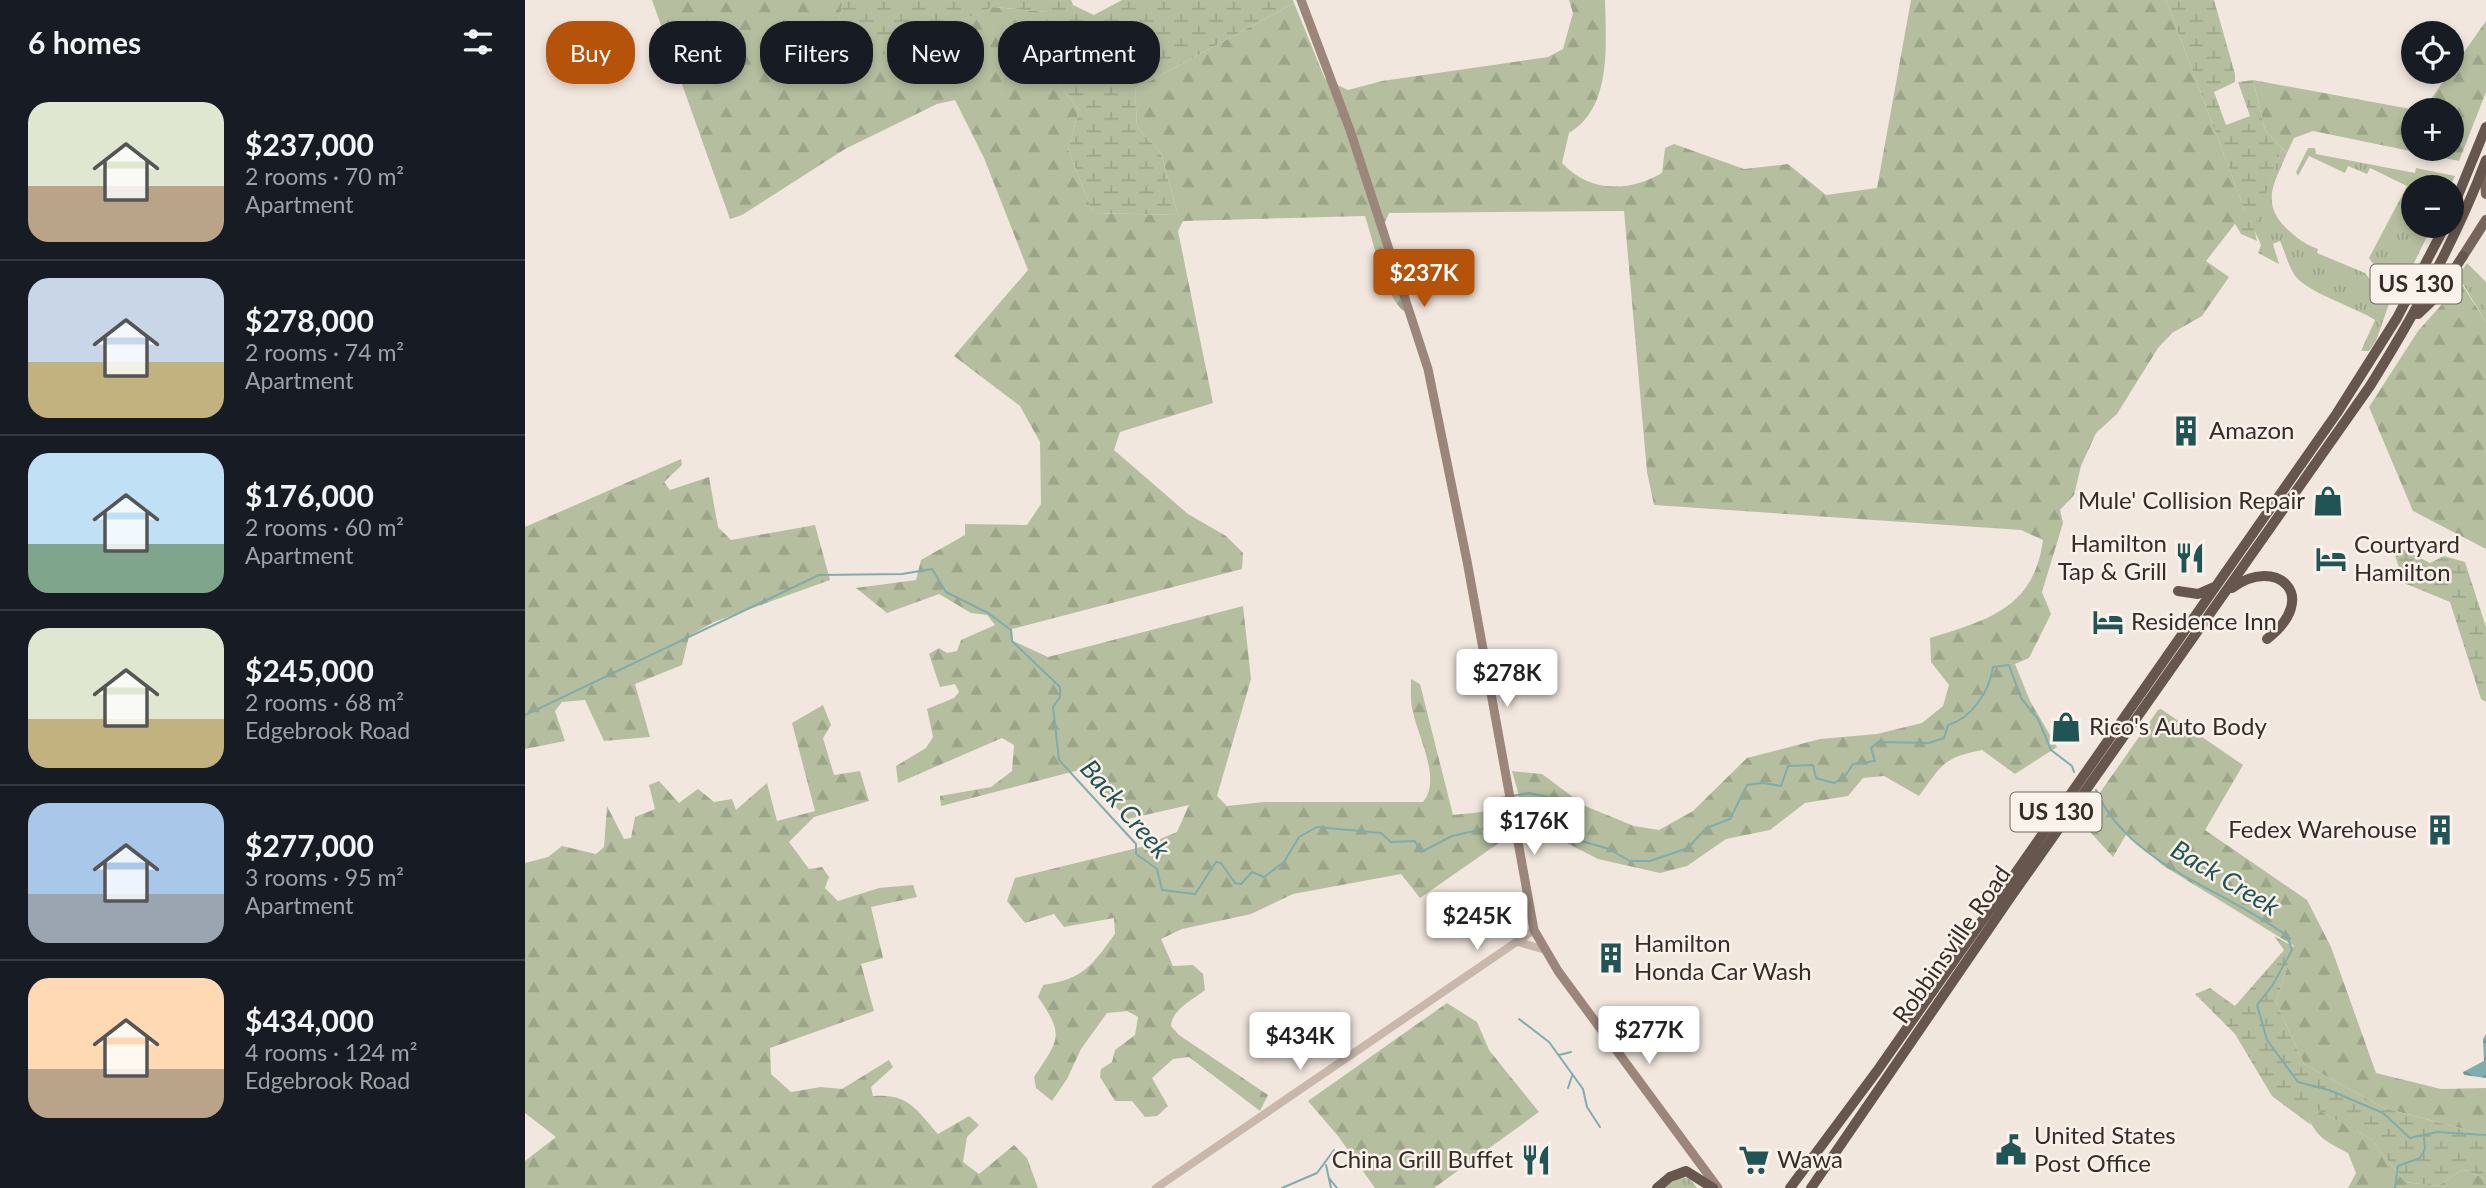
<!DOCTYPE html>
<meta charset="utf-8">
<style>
:root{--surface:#171b24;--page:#20242c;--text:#f1f3f6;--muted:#9ea1a6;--line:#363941;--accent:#b45309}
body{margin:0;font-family:Lato,sans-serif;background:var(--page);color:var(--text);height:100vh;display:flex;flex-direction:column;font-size:26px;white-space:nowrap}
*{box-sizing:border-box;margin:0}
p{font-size:23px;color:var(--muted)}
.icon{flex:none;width:38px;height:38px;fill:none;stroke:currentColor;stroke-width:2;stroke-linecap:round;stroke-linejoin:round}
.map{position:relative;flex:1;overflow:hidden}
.side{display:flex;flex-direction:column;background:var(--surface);width:525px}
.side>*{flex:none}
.top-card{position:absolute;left:21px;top:21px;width:665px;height:63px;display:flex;gap:14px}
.controls{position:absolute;left:1876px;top:21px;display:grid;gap:14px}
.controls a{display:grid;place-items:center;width:63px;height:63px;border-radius:50%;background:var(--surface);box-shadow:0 4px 10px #0003;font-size:35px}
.price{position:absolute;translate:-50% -60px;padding:0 16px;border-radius:7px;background:#fff;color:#222;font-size:23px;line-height:46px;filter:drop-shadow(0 2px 4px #0008)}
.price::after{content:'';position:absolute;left:50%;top:42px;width:21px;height:16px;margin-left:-10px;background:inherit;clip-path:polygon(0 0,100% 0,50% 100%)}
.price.active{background:var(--accent);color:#fff}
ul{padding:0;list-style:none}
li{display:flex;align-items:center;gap:21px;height:175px;padding:0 28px}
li+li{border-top:2px solid var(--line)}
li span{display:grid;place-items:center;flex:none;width:196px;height:140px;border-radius:21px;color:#555}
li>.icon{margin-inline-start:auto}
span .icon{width:84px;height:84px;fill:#fffc;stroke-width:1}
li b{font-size:30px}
h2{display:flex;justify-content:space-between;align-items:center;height:84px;padding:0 28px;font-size:30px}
.chip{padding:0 24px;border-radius:28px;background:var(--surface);box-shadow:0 4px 10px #0003;font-size:24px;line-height:63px}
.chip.active{background:var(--accent);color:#fff}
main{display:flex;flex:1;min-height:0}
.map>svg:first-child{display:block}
.grass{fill:url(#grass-tufts)}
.forest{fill:url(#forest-firs)}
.wetland{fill:url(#wetland-marsh)}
.water{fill:url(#water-waves)}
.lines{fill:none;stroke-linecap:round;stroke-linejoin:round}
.stream{stroke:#7facac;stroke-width:2}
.tertiary{stroke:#c8b7aa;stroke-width:8}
.secondary{stroke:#9c867c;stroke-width:9}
.primary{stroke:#77645b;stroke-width:10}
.trunk{stroke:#67564e;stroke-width:10}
.labels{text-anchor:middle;stroke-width:5;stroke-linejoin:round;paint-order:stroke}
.shield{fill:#f9f1ea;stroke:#706863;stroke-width:2}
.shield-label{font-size:23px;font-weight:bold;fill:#362d29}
.poi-label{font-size:24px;fill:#362d29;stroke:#f9f1ea;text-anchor:start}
.street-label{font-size:24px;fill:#362d29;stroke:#f9f1ea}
.water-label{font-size:26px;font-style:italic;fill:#215455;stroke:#f9f1ea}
</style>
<main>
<section class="side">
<h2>6 homes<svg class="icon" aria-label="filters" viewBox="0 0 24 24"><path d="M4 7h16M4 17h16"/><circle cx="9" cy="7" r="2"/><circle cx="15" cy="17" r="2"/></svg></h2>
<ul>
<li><span style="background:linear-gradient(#dfe7d0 60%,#b9a48a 0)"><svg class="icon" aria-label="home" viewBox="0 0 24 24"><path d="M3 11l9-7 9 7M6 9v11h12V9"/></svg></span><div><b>$237,000</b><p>2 rooms · 70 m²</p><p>Apartment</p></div></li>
<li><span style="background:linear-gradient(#c9d6e8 60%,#c2b280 0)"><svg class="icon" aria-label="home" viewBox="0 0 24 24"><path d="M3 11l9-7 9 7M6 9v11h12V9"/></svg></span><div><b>$278,000</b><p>2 rooms · 74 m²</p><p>Apartment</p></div></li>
<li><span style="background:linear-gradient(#bfe0f5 65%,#7fa58c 0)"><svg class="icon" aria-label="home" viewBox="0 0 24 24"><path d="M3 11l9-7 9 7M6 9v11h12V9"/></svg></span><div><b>$176,000</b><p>2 rooms · 60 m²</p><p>Apartment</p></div></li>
<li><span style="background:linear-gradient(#dfe7d0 65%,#c2b280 0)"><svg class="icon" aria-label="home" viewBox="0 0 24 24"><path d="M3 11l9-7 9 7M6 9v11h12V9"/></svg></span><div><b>$245,000</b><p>2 rooms · 68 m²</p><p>Edgebrook Road</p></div></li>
<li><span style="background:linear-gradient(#a9c7e8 65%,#9aa5b1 0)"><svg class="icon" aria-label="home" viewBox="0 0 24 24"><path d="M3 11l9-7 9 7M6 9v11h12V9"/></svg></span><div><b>$277,000</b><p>3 rooms · 95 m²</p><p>Apartment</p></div></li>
<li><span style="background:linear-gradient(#ffd9b3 65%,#b9a48a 0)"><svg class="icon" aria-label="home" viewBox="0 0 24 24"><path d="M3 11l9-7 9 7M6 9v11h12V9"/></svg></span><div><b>$434,000</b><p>4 rooms · 124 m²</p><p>Edgebrook Road</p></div></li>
</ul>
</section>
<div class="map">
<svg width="1961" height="1188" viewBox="0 0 1961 1188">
<defs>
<pattern id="grass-tufts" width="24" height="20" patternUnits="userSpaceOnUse" patternTransform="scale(1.75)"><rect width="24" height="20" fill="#b5bf9f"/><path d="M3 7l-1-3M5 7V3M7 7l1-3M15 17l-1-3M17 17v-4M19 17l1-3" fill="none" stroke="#9ca489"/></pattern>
<pattern id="forest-firs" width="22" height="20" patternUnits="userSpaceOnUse" patternTransform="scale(1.75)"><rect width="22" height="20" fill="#b5bf9f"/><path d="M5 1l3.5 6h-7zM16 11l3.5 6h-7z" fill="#9ca489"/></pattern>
<pattern id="wetland-marsh" width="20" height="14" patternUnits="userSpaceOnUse" patternTransform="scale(1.75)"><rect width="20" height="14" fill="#b5bf9f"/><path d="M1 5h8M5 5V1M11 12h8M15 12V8" fill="none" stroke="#9ca489"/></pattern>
<pattern id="water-waves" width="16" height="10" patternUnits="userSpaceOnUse" patternTransform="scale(1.75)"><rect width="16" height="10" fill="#7facac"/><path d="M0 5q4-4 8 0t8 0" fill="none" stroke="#698c8c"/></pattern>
</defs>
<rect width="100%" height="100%" fill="#f1e7de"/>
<path class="grass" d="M1757 148 1762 153C1750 182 1735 202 1761 228 1772 238 1779 244 1793 249L1792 253 1840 273 1864 304 1851 341 1844 351H1836L1850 320C1830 307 1786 294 1771 277 1764 268 1760 252 1755 241L1748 244 1754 264 1733 253 1736 245 1728 227Z
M1783 148H1790L1791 154 1890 173 1891 168 1930 176 1925 187H1888V226H1907L1872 298 1844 258 1882 186 1845 168 1842 174 1823 166 1820 173 1784 156 1773 176 1771 172Z
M1942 263 1961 282V322L1933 276Z
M1157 1176 1166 1180 1172 1188H1138Z"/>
<path class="forest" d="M127 0H318L303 78 468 7 522 12 520 65 554 110 543 149 568 213 653 215 636 153 612 127 610 89 769 3 800 79 823 90 857 81 1023 57 1038 49 1048 13 1044 0H1080C1081 45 1087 108 1044 133L1037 163C1065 193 1104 192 1137 173L1140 148 1149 144 1219 169 1263 164 1301 195 1352 188 1386 0H1641L1720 211 1681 261 1704 277 1677 316 1647 333 1633 348 1592 414 1571 433 1556 466 1549 495 1535 510 1538 523 1517 592 1526 614 1504 658 1490 664 1505 701 1532 747 1490 774 1457 750C1417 758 1417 765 1394 796L1359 776 1338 778 1323 796 1280 803 1245 830 1201 839 1162 866 1135 873 1073 859 1038 841 1015 805 995 799 987 771 1017 774 1060 806 1109 826 1134 830 1168 811 1222 758 1295 739 1352 734 1397 723 1418 706 1424 685 1406 662 1405 638C1463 620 1509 608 1518 540L1496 530 1129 505 1122 472 1099 211 864 213 855 234 880 312C860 298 848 240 840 216L658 221 653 231 688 403 595 432 589 450 663 514 701 536 718 553 717 569 487 629 488 641 523 657 718 606 726 679 692 796 702 806 739 802H898C917 780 893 737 888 712 885 702 886 690 886 679L895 684 928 815 957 812 975 802 981 838 895 898 876 874 768 894 726 914 657 929 636 939 648 966 668 965 678 974 680 990C668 1000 647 1009 646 1026L654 1035 743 1095 735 1111 664 1057 648 1059 627 1078 643 1106 632 1116 620 1117 607 1101H590L575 1077 576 1069 587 1062 590 1050 610 1035 613 1017 602 1011 582 1013 556 1049 542 1079 527 1101 511 1088 509 1077C534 1039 540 1036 513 997L518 985C559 979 567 965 590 934L589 918 539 927 529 914 500 923 482 901 490 878 616 847 652 832 664 805 603 819 554 770 416 806 415 796 466 787 487 771 489 745 477 738 373 783 371 766 401 748 408 737 402 709 429 698 434 692 430 684 415 687 404 654 414 648 422 653 432 651 436 640 470 625 462 615 446 613 414 594 362 613 331 588 391 580 396 560 440 535V524L502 525 516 504 515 442 495 406 429 356 503 270 459 158 430 100 412 104 320 149 217 215 205 219Z
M1961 21V92L1934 161 1788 131 1769 138 1762 153 1740 130 1728 80 1891 110H1888V149H1927V110H1898Z
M1936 283 1961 322V549L1888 511 1844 407 1893 331Z
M156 459 157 465 139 482 145 490 184 477 193 527 206 540 290 525 305 580 189 622 164 636 157 665 110 684 125 737 79 741 60 700 37 702 30 711 40 741 0 749V527Z
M298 705 306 725 298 738 309 775 335 771 344 801 289 817 264 842 284 869 297 867 304 877 300 888 313 901 354 888 388 885 392 897 346 907 358 958 336 964 349 1011 245 1048 246 1074 266 1092 296 1087 317 1089 364 1060 368 1067 346 1087 348 1096C383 1093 391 1109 413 1134L444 1116 454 1125 442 1137 438 1162 454 1174 489 1145 502 1158 513 1188H0V1161L31 1137 0 1113V863L23 857 37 846 71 854 79 847 82 806 99 839 106 838 110 817 130 809 124 785 134 781 154 803 173 789 189 802 207 799 211 810 242 783 252 821 290 811 267 723Z
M1636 709 1718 765 1680 830 1782 900 1806 947 1851 1073 1916 1089 1961 1088V1135L1859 1108 1779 1064 1751 1002 1769 946 1637 865 1602 833 1588 857 1555 821 1633 710Z
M922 1003 952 1022 964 1050 1014 1112 909 1188H850L813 1136 783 1101Z
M1777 1101 1846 1139 1880 1182 1913 1186 1938 1169 1961 1179V1188H1823L1831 1173 1823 1153C1793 1138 1788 1133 1777 1101Z"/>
<path class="wetland" d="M318 0H546L548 5 569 15 597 0H768L769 3 610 89 612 127 636 153 653 215 568 213 543 149 554 110 520 65 521 12 468 7 302 79Z
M1641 0H1689L1710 74V82L1689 92 1701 125 1725 116 1713 82 1728 80 1740 130 1757 148 1729 227 1732 241 1716 234 1709 222 1720 211Z
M1866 543 1905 563 1919 556 1940 562 1961 627V702L1956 699 1925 602 1879 583Z
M1749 936 1769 947 1751 1002 1779 1064 1859 1108 1961 1135V1179L1938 1169 1913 1186 1880 1182 1846 1139 1778 1102 1786 1125 1747 1096 1710 1034 1670 994 1685 988 1710 1006 1759 950Z"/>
<path class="water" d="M1961 1034V1078L1939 1075 1938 1072 1959 1061 1958 1039Z"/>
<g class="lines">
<path class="stream" d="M0 715 294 575 377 574 407 569 421 592 463 613 486 630 487 641 535 687V697L528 707 534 760 611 844V854L632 869 637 890 670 894 691 862 696 863 710 883 716 884 727 872 739 877 759 862 774 837 792 827 856 833 866 842 890 841 896 852 927 836 962 828 967 824 964 812 969 799 981 797
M1571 790C1603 865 1700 889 1762 936L1767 950 1747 986 1732 1005 1742 1040 1773 1082 1804 1090 1858 1113 1885 1138 1912 1132 1961 1135
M987 796 1004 793 1032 799 1030 814 1053 840 1084 849 1105 861H1125L1163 848 1181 828 1205 819 1222 785 1238 783 1256 786 1263 766 1288 765 1291 778 1309 783 1320 776 1328 764 1350 761 1346 748 1353 742 1404 743 1419 738 1423 725C1447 718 1464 692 1468 667L1484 665 1496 698 1513 719 1526 750 1547 766 1549 772
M994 1019 1024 1042 1058 1089 1062 1107 1075 1127
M1034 1055 1046 1052
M1043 1088 1047 1076
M801 1165 806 1188
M804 1178 812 1188
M757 1188 792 1173 809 1150
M1870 1188 1873 1166 1895 1158 1900 1149 1899 1138"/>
<path class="tertiary" d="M993 942 1017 949
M631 1188 1009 930"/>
<path class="secondary" d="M776 0 825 130 903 369 942 561 1009 930 1033 971 1193 1188"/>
<path class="primary" d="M1959 169 1961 194
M1938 256 1961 220"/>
<path class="trunk" d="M1927 210 1961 127
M1893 314 1912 296 1938 256
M1707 588C1751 555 1797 596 1742 639
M1653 591 1673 594 1689 587
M1132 1188 1145 1177 1161 1171 1188 1188
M1265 1188 1352 1071 1812 413 1872 318 1920 226
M1286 1188 1485 898 1845 386C1890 314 1931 240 1961 160"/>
</g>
<defs>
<g id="building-bare" transform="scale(2.415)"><path d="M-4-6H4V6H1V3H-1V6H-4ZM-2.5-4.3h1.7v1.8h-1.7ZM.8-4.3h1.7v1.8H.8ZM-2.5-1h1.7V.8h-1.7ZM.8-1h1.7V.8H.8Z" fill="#215455" stroke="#f9f1ea" stroke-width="2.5" paint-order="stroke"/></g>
<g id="shop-bare" transform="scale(2.415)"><path d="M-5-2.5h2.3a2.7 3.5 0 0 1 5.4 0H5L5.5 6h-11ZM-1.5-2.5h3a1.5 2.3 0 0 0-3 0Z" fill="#215455" stroke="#f9f1ea" stroke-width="2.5" paint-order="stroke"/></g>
<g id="restaurant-bare" transform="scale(2.415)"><path d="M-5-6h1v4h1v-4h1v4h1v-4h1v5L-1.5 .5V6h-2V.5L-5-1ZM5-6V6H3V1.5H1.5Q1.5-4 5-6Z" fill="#215455" stroke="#f9f1ea" stroke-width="2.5" paint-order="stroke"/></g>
<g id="hotel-bare" transform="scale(2.415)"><path d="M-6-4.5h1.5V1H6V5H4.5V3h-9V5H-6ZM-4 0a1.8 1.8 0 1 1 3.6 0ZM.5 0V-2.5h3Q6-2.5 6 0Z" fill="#215455" stroke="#f9f1ea" stroke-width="2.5" paint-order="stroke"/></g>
<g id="civic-bare" transform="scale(2.415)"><path d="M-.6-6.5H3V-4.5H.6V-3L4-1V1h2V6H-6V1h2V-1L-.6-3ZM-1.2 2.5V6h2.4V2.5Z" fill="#215455" stroke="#f9f1ea" stroke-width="2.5" paint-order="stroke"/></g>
<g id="supermarket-bare" transform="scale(2.415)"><path d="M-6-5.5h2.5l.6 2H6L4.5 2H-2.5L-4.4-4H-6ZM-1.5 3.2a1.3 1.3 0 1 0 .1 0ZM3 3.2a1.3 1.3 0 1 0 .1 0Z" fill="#215455" stroke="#f9f1ea" stroke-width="2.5" paint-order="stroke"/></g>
</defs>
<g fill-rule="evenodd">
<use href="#building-bare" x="1661" y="431"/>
<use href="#shop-bare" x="1803" y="501"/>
<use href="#restaurant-bare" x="1665" y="558"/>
<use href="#hotel-bare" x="1806" y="559"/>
<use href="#hotel-bare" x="1583" y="622"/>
<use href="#shop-bare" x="1541" y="727"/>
<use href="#building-bare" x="1915" y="830"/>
<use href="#building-bare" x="1086" y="958"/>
<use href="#civic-bare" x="1486" y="1150"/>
<use href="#restaurant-bare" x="1011" y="1160"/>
<use href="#supermarket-bare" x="1229" y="1160"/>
</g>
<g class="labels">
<g class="shield">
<rect x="1845.5" y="264.5" width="91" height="39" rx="5"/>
<rect x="1485.5" y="792.5" width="91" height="39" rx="5"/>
</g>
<g class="shield-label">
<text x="1891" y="292">US 130</text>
<text x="1531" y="820">US 130</text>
</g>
<g class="poi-label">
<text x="1684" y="439">Amazon</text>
<text x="1780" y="509" text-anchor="end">Mule' Collision Repair</text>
<text x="1642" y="552" text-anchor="end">Hamilton<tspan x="1642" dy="28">Tap &amp; Grill</tspan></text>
<text x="1829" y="553">Courtyard<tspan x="1829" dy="28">Hamilton</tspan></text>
<text x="1606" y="630">Residence Inn</text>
<text x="1564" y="735">Rico's Auto Body</text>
<text x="1892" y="838" text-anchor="end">Fedex Warehouse</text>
<text x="1109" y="952">Hamilton<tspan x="1109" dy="28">Honda Car Wash</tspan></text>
<text x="1509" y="1144">United States<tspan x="1509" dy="28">Post Office</tspan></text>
<text x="988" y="1168" text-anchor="end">China Grill Buffet</text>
<text x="1252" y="1168">Wawa</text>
</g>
<g class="street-label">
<text transform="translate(1427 945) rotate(-55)" y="8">Robbinsville Road</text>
</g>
<g class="water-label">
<text transform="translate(600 809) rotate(49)" y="9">Back Creek</text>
<text transform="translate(1700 878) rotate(31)" y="9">Back Creek</text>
</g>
</g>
</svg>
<div class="controls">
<a><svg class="icon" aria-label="locate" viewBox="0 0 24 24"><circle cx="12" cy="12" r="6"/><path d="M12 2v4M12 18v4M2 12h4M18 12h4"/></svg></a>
<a>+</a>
<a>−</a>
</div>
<b class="price active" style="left:899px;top:309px">$237K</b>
<b class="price" style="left:982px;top:709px">$278K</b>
<b class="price" style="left:1009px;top:857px">$176K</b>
<b class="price" style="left:952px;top:952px">$245K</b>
<b class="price" style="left:1124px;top:1066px">$277K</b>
<b class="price" style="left:775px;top:1072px">$434K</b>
<div class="top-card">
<a class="chip active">Buy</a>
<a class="chip">Rent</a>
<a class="chip">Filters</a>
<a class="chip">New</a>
<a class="chip">Apartment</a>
</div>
</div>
</main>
